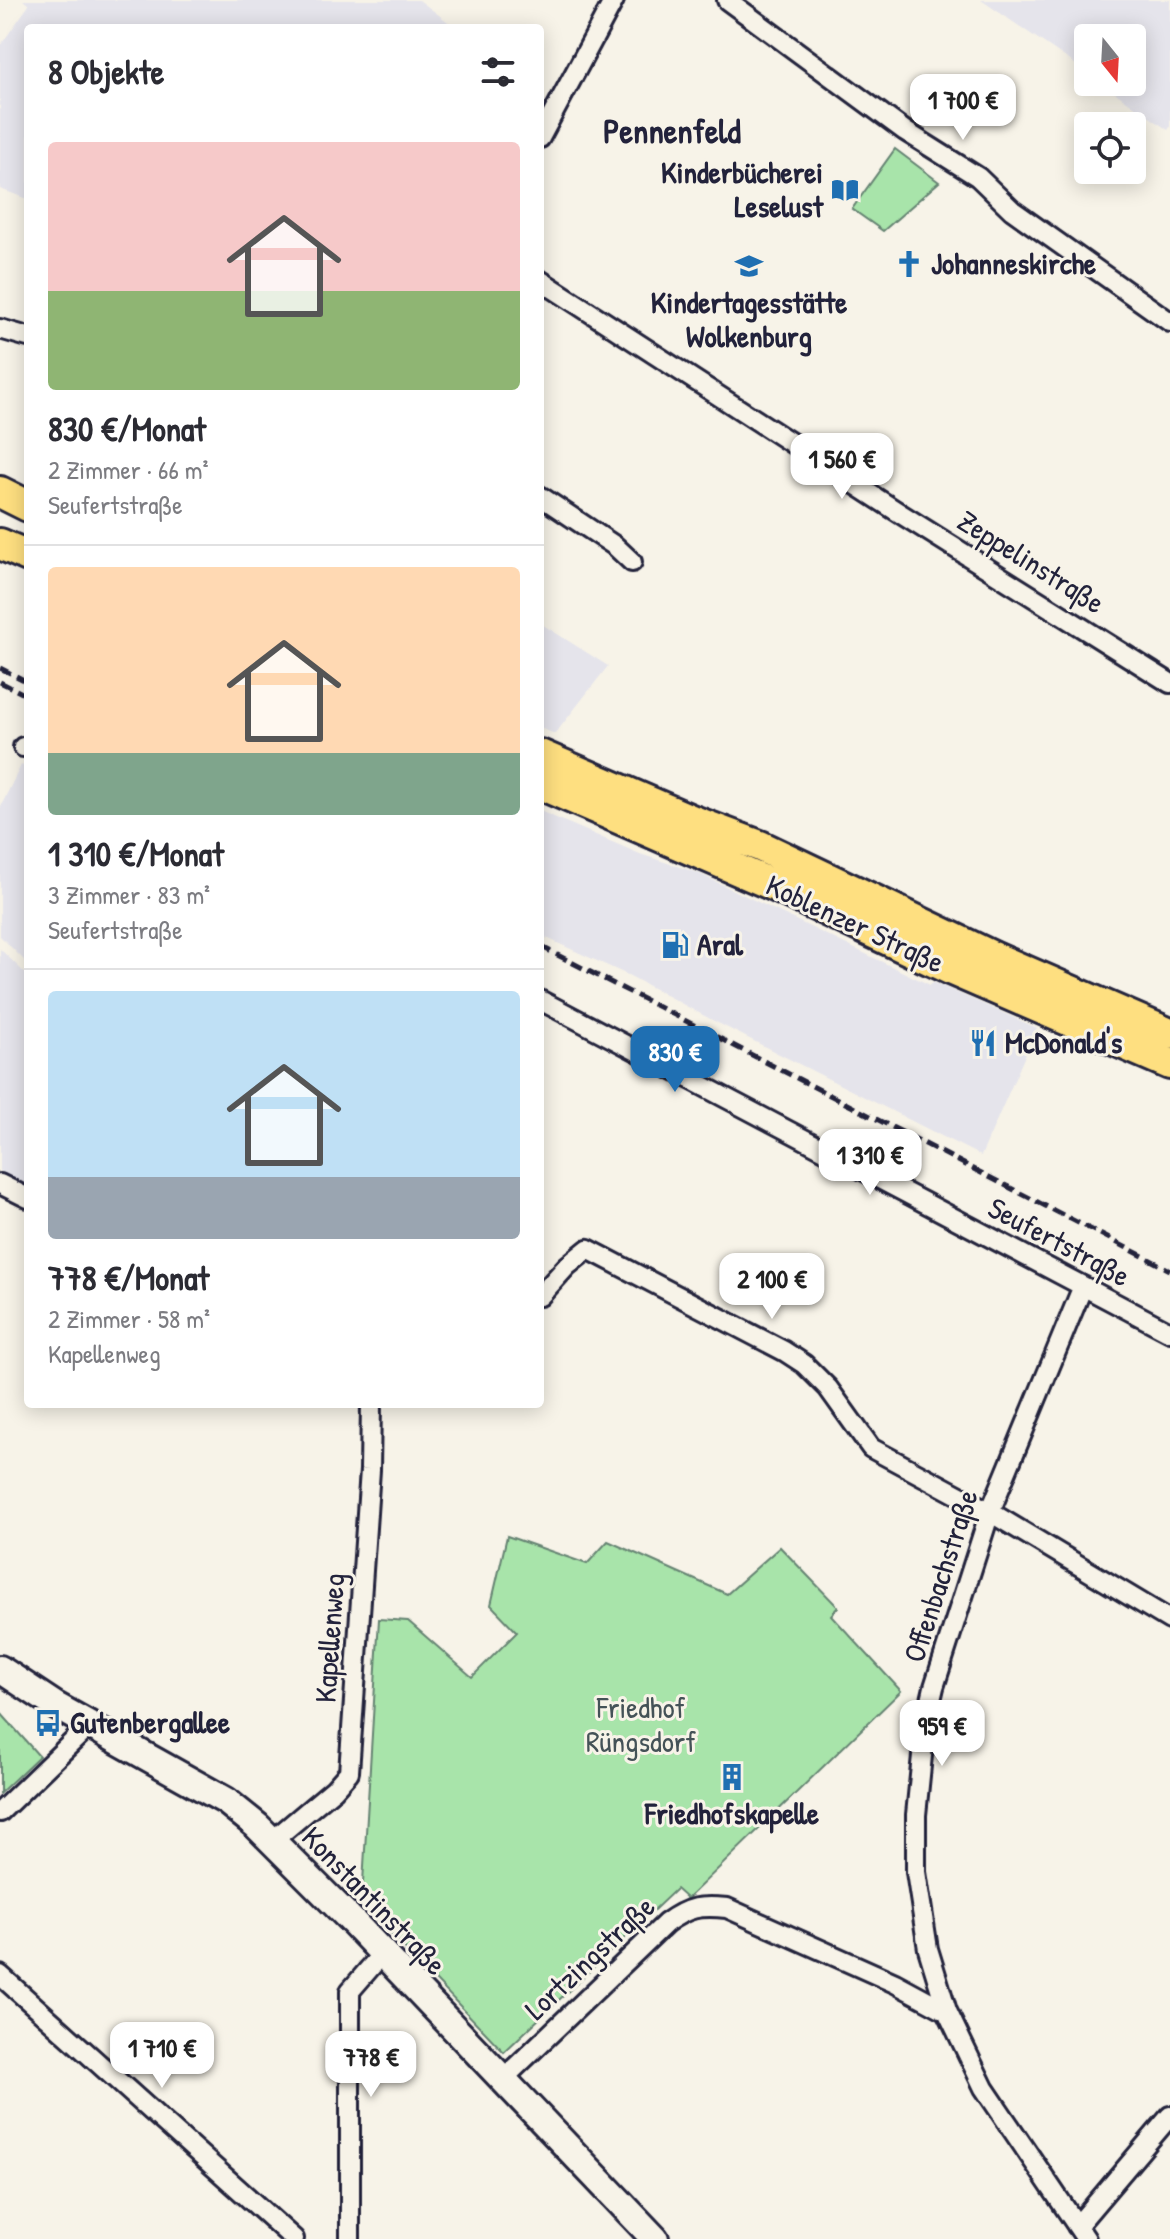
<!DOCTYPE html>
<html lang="de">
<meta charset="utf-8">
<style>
:root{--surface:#fff;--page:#f2f2f3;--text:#2b2b33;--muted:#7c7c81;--line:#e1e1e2;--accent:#1f6fb2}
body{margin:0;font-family:"Patrick Hand",sans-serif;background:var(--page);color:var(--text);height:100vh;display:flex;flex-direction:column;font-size:30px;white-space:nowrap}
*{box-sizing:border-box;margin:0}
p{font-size:26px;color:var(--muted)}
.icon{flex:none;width:44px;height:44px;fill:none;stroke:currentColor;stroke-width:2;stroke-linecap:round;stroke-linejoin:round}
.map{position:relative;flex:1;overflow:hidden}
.side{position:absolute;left:24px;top:24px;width:520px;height:1384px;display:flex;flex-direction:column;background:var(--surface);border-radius:8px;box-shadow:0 4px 20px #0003}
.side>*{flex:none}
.needle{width:52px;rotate:162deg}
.tools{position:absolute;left:1074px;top:24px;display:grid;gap:16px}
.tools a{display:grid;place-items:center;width:72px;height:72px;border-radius:8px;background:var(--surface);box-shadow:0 4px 20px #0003;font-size:40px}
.price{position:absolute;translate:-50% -68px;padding:0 18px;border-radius:16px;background:#fff;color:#222;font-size:26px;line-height:52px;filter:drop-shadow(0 2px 4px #0008)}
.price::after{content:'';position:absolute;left:50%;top:48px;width:24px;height:18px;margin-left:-12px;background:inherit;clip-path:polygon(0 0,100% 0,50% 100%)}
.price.current{background:var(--accent);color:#fff}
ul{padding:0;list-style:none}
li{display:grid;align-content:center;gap:16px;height:424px;padding:0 24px}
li+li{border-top:2px solid var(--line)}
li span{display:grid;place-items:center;height:248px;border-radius:8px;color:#555}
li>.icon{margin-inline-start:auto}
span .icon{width:144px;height:144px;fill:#fffc;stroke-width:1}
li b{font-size:34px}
h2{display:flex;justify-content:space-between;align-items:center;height:96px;padding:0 24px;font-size:34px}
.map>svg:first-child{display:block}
.built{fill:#e5e4eb}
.green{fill:#a8e4aa;stroke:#658372;stroke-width:2}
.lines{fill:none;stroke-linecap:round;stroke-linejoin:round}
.street-casing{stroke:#22223b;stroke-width:24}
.secondary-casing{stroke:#22223b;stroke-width:32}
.primary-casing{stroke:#22223b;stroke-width:36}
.street{stroke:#f7f3e8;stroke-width:18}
.secondary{stroke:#f7f3e8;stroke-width:26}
.primary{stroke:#fedf80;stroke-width:30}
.rail{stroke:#22223b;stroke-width:5;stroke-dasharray:12 6;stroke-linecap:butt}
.labels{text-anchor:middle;stroke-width:6;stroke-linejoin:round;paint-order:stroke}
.poi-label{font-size:30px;font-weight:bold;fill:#22223b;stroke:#f7f3e8;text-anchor:start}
.street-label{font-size:30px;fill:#22223b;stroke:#f7f3e8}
.park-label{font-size:30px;fill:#445257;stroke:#f7f3e8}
.quarter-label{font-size:34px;font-weight:bold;fill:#22223b;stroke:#f7f3e8}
</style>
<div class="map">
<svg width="1170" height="2239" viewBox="0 0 1170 2239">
<rect width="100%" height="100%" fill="#f7f3e8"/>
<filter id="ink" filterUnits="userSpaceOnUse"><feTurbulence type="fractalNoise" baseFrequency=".0125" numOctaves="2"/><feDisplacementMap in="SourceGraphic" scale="16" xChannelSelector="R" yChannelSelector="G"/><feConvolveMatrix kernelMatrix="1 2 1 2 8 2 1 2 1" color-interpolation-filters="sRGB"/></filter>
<g filter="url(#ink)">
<path class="built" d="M23 0H419L456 28H28V199L0 189V46L29 5Z
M981 0H1170V127L1168 130 1100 82H1132V38H1088V73Z
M540 623 608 666 555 734 540 728Z
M21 765 28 768V964L0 936V808Z
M540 811 640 854 698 873 930 985 933 982 1037 1028 981 1156 714 1021 630 976 540 935Z
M0 949 28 976V1185L0 1171Z"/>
<path class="green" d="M895 149 939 182 883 231 852 209Z
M507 1536 587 1564 608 1541 727 1594 780 1547 838 1607 831 1615 901 1691 687 1899 676 1889 504 2052 375 1917 379 1911 376 1902 369 1897 362 1899 379 1619 408 1621 472 1677 517 1632 491 1605Z
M0 1712 39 1756 0 1793Z"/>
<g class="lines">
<g class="street-casing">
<path id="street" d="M727 0 905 131 978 177 1012 210 1170 322
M540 138 614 0
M540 280 901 514 1170 683
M0 329 28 337
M540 496 615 546 632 562
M23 747 28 746
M540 1000 1170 1332
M0 1184 28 1198
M1083 1286 990 1512 934 1687 925 1726 916 1815V1872L928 1949 947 2011 984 2088 1086 2239
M540 1296 567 1266 588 1249 784 1351 804 1364 828 1388 871 1448 990 1512 1170 1620
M0 1812 90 1725
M272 1841 334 1789 349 1772 370 1470 371 1404
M0 1975 294 2239
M502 2080 666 1923C688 1907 700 1905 727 1908L895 1983 947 2011
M1077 2226 1170 2116
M350 2239V1991L382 1954"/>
</g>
<g class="secondary-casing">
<path id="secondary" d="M0 1669 56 1706 226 1801 257 1826 355 1924 655 2239"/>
</g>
<g class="primary-casing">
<path id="primary" d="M0 492 28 506
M0 544 28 556
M540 755 691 820 760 846 993 957 1170 1034
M540 784 773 885 952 970 1170 1064"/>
</g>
<use href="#street" class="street"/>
<use href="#secondary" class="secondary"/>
<use href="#primary" class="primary"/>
<path class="rail" d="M0 668 28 682
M0 682 28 696
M540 946 1170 1270"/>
</g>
</g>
<defs>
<g id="library-bare" transform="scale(2.16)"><path d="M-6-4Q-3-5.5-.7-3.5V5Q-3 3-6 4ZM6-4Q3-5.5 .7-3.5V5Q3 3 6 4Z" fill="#1f6fb2" stroke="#f7f3e8" stroke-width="2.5" paint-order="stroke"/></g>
<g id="church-bare" transform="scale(2.16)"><path d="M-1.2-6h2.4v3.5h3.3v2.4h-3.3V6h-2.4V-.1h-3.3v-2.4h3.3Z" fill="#1f6fb2" stroke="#f7f3e8" stroke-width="2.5" paint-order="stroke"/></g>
<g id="school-bare" transform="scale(2.16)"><path d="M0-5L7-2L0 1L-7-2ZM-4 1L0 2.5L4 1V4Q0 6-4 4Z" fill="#1f6fb2" stroke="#f7f3e8" stroke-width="2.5" paint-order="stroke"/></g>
<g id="fuel-bare" transform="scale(2.16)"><path d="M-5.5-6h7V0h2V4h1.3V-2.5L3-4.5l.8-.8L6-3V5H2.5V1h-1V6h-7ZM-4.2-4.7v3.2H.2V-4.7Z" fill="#1f6fb2" stroke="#f7f3e8" stroke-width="2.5" paint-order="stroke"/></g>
<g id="restaurant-bare" transform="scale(2.16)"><path d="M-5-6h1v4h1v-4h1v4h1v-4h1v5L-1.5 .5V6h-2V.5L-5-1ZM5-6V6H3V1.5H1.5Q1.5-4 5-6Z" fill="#1f6fb2" stroke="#f7f3e8" stroke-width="2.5" paint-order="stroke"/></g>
<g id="bus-bare" transform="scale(2.16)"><path d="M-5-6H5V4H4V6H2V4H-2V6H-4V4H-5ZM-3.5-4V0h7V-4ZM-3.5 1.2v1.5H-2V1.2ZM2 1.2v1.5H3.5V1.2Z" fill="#1f6fb2" stroke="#f7f3e8" stroke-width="2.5" paint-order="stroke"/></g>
<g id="building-bare" transform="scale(2.16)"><path d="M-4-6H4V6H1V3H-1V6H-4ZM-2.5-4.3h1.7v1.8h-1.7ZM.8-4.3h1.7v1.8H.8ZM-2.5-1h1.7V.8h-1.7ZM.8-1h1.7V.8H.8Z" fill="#1f6fb2" stroke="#f7f3e8" stroke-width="2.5" paint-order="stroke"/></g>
</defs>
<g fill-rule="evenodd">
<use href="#library-bare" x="845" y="190"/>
<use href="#church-bare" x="909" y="264"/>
<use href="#school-bare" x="749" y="266"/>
<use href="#fuel-bare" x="675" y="945"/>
<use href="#restaurant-bare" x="983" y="1043"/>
<use href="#bus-bare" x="48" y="1723"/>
<use href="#building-bare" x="732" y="1777"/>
</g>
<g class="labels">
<g class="poi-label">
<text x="823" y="183" text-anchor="end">Kinderbücherei<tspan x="823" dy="34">Leselust</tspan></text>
<text x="931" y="274">Johanneskirche</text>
<text x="749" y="313" text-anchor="middle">Kindertagesstätte<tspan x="749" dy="34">Wolkenburg</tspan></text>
<text x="697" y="955">Aral</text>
<text x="1005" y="1053">McDonald's</text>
<text x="70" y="1733">Gutenbergallee</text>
<text x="732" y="1824" text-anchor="middle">Friedhofskapelle</text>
</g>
<g class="street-label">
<text transform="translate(1031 562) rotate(32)" y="10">Zeppelinstraße</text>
<text transform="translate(855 924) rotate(25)" y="10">Koblenzer Straße</text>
<text transform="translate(1059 1242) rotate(28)" y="10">Seufertstraße</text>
<text transform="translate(941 1576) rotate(-72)" y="10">Offenbachstraße</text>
<text transform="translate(330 1638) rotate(-86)" y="10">Kapellenweg</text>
<text transform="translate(374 1901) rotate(46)" y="10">Konstantinstraße</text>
<text transform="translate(590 1958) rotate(-43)" y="10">Lortzingstraße</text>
</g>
<g class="park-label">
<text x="641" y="1718">Friedhof<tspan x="641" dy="34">Rüngsdorf</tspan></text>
</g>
<g class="quarter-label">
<text x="672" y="143">Pennenfeld</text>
</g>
</g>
</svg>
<div class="tools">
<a><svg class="needle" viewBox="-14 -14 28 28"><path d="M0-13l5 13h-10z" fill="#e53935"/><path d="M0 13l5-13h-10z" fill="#7c7c81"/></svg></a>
<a><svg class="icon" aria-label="locate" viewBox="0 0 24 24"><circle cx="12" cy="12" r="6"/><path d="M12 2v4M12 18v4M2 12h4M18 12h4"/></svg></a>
</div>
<b class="price" style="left:963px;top:142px">1 700 €</b>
<b class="price" style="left:842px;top:501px">1 560 €</b>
<b class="price current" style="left:675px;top:1094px">830 €</b>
<b class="price" style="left:870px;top:1197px">1 310 €</b>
<b class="price" style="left:772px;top:1321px">2 100 €</b>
<b class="price" style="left:942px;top:1768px">959 €</b>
<b class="price" style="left:162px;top:2090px">1 710 €</b>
<b class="price" style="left:371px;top:2099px">778 €</b>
<section class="side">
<h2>8 Objekte<svg class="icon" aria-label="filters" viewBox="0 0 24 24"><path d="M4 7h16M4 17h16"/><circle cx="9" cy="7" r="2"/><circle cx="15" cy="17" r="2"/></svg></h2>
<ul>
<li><span style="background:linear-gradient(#f6c9c9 60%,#8fb573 0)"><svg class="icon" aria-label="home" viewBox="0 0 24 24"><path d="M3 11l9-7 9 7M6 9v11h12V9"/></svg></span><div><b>830 €/Monat</b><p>2 Zimmer · 66 m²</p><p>Seufertstraße</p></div></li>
<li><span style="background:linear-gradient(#ffd9b3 75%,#7fa58c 0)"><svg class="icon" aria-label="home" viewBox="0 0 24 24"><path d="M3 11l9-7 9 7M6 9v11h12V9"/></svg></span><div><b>1 310 €/Monat</b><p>3 Zimmer · 83 m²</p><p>Seufertstraße</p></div></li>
<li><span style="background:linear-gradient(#bfe0f5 75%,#9aa5b1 0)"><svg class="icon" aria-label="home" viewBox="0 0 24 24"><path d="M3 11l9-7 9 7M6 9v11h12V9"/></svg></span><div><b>778 €/Monat</b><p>2 Zimmer · 58 m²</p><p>Kapellenweg</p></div></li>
</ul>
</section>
</div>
